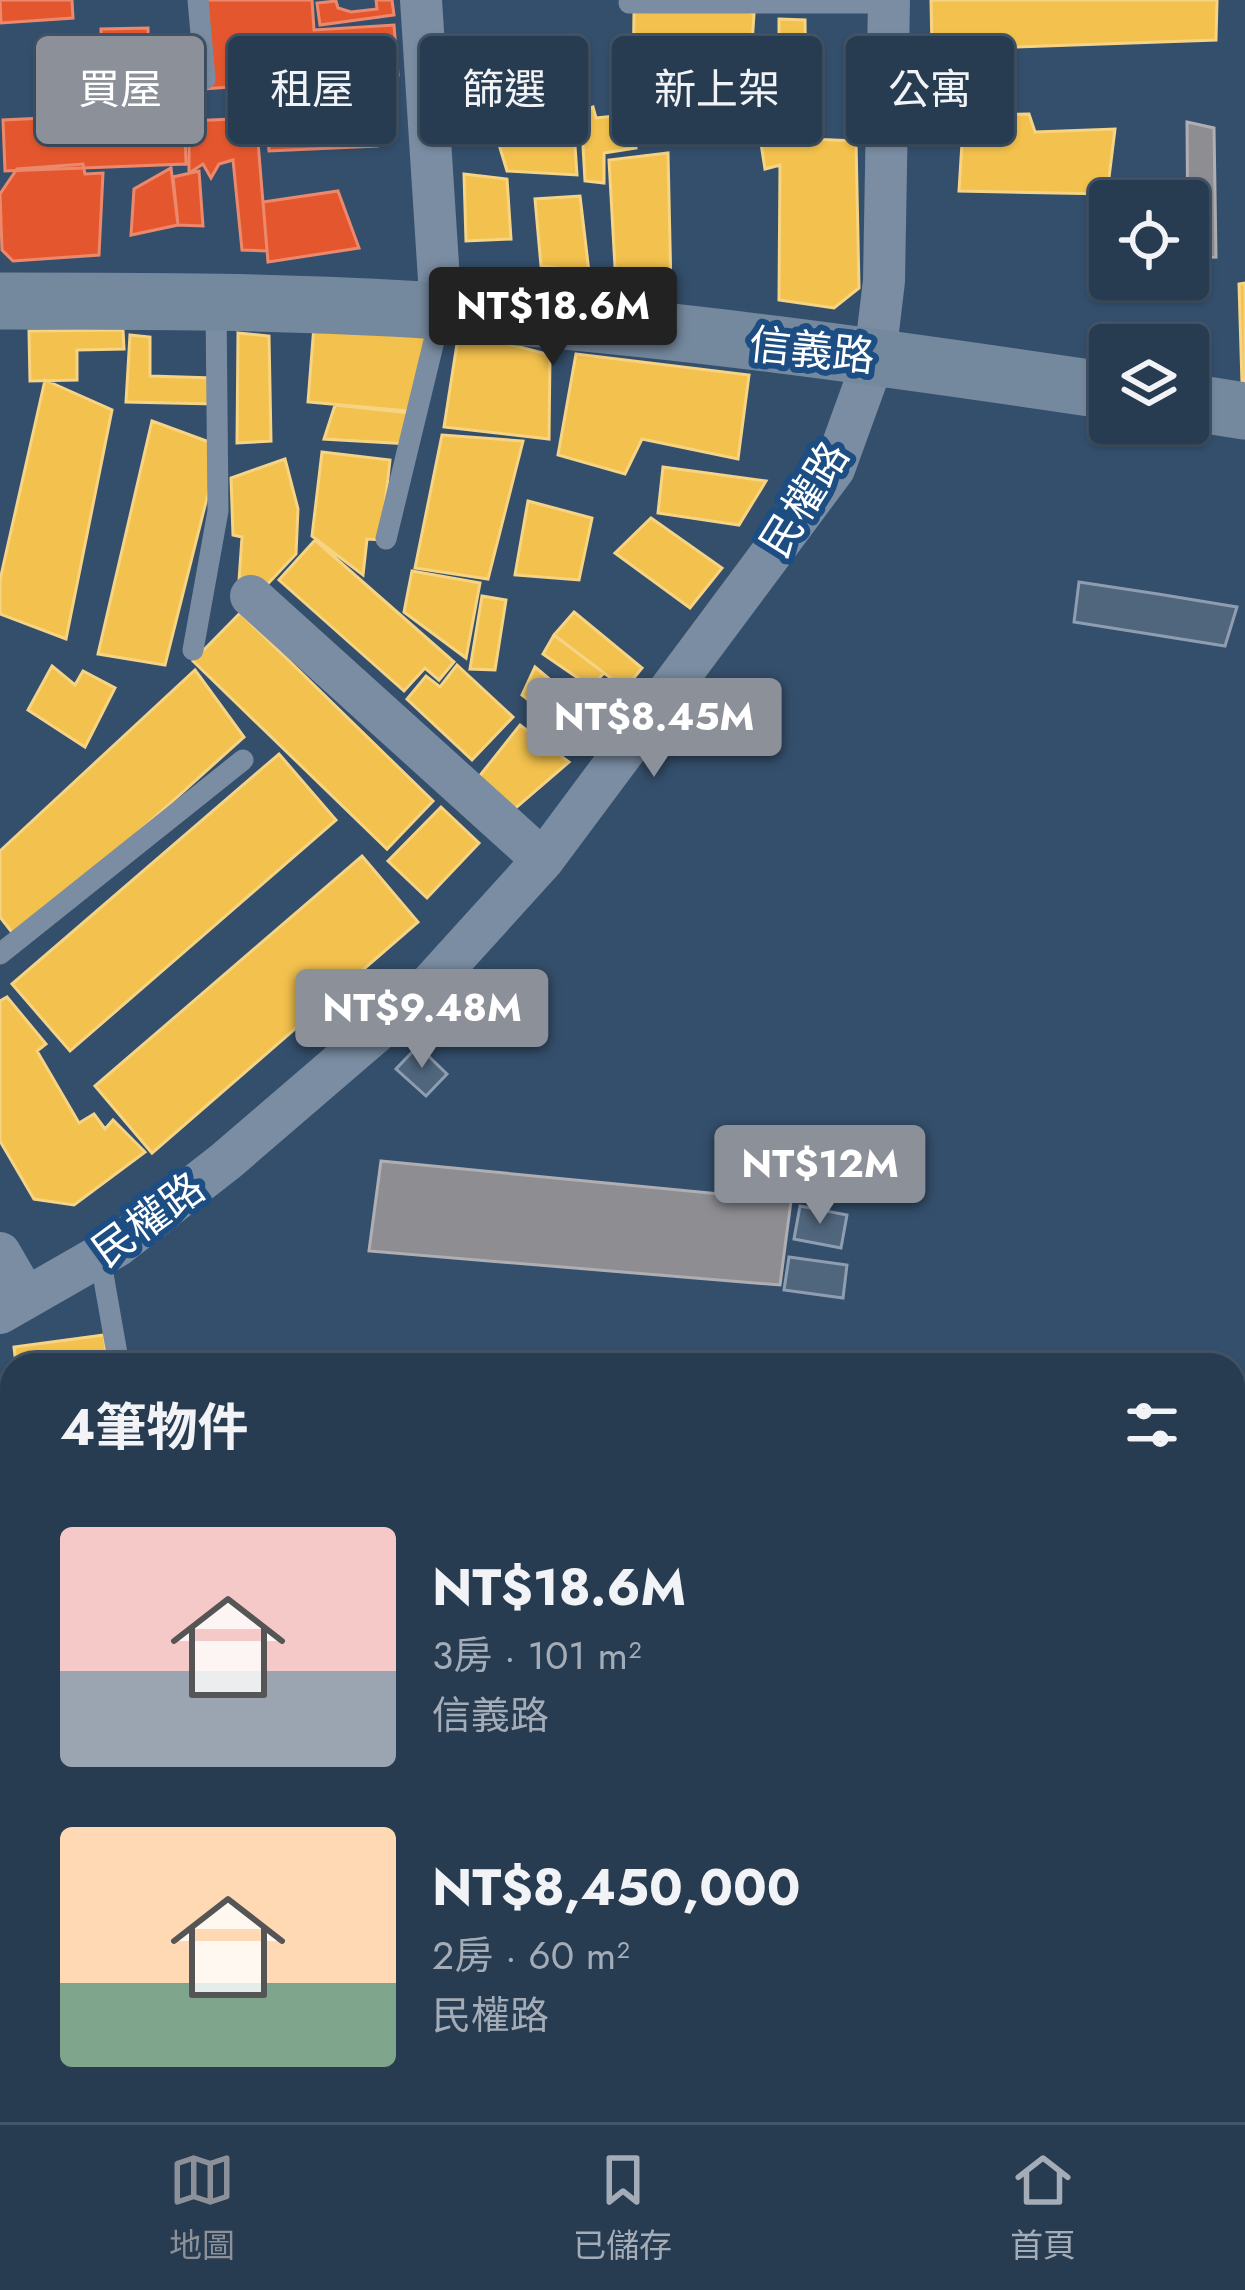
<!DOCTYPE html>
<html lang="zh-TW">
<meta charset="utf-8">
<style>
:root{--surface:#273b51;--page:#2f4258;--text:#f1f3f6;--muted:#a4adb7;--line:#435568;--accent:#8c9099}
body{margin:0;font-family:Jost,"Noto Sans TC",sans-serif;background:var(--page);color:var(--text);height:100vh;display:flex;flex-direction:column;font-size:45px;white-space:nowrap}
*{box-sizing:border-box;margin:0}
p{font-size:39px;color:var(--muted)}
.icon{flex:none;width:66px;height:66px;fill:none;stroke:currentColor;stroke-width:2;stroke-linecap:round;stroke-linejoin:round}
.map{position:relative;flex:1;overflow:hidden}
.side{position:absolute;left:0px;top:1353px;width:1245px;height:771px;display:flex;flex-direction:column;background:var(--surface);border-radius:36px 36px 0 0;box-shadow:0 3px 9px #0004,0 0 0 3px var(--line)}
.side>*{flex:none}
.banner{position:absolute;left:36px;top:36px;width:1173px;height:108px;display:flex;gap:24px}
.tools{position:absolute;left:1089px;top:180px;display:grid;gap:24px}
.tools a{display:grid;place-items:center;width:120px;height:120px;border-radius:12px;background:var(--surface);box-shadow:0 3px 9px #0004,0 0 0 3px var(--line);font-size:60px}
.price{position:absolute;translate:-50% -102px;padding:0 27px;border-radius:12px;background:var(--accent);color:#fff;font-size:39px;line-height:78px;filter:drop-shadow(0 3px 6px #0008)}
.price::after{content:'';position:absolute;left:50%;top:72px;width:36px;height:27px;margin-left:-18px;background:inherit;clip-path:polygon(0 0,100% 0,50% 100%)}
.price.current{background:#222;color:#fff}
ul{padding:0;list-style:none}
li{display:flex;align-items:center;gap:36px;height:300px;padding:0 60px}
li span{display:grid;place-items:center;flex:none;width:336px;height:240px;border-radius:12px;color:#555}
li>.icon{margin-inline-start:auto}
span .icon{width:144px;height:144px;fill:#fffc;stroke-width:1}
li b{font-size:51px}
h2{display:flex;justify-content:space-between;align-items:center;height:144px;padding:0 60px;font-size:51px}
.chip{padding:0 42px;border-radius:12px;background:var(--surface);box-shadow:0 3px 9px #0004,0 0 0 3px var(--line);font-size:42px;line-height:108px}
.chip.current{background:var(--accent);color:#fff}
.dock{display:flex;justify-content:space-around;align-items:center;height:168px;border-top:3px solid var(--line);background:var(--surface);font-size:33px;color:var(--muted)}
.dock a{display:grid;justify-items:center;gap:6px}
.dock .current{color:var(--accent)}
.map>svg:first-child{display:block}
.homes{fill:#f2c14e;stroke:#f6d483;stroke-width:3}
.shops{fill:#e4572e;stroke:#ec896d;stroke-width:3}
.industry{fill:#8d8d92;stroke:#afafb3;stroke-width:3}
.building{fill:#50667d;stroke:#8e9eb0;stroke-width:3}
.lines{fill:none;stroke-linecap:round;stroke-linejoin:round}
.lane{stroke:#7a8da2;stroke-width:21}
.street{stroke:#7a8da2;stroke-width:42}
.secondary{stroke:#75899e;stroke-width:57}
.labels{text-anchor:middle;stroke-width:12;stroke-linejoin:round;paint-order:stroke}
.street-label{font-size:42px;fill:#fff;stroke:#1c4e84}
</style>
<div class="map">
<svg width="1245" height="2122" viewBox="0 0 1245 2122">
<rect width="100%" height="100%" fill="#344f6c"/>
<path class="homes" d="M931 0H1217L1216 40 932 50Z
M743 9 754 14 749 88 633 85 634 12Z
M779 19 805 20 806 95 779 94Z
M549 103 555 113 573 116 577 175 507 171 491 118Z
M593 107 596 118 635 114 636 148 604 153V183L585 181 581 111Z
M1029 114 1035 132 1115 129 1107 194 959 191 963 127 989 125 986 115Z
M760 137 856 141 859 288 834 308 779 300 780 165 765 169Z
M668 153 671 289 616 285 609 160Z
M464 174 507 179 511 239 466 241Z
M580 196 589 272 541 266 535 199Z
M1245 283V382L1242 383 1239 284Z
M315 313 427 323 420 412 308 402Z
M123 330 124 349 77 350V380L30 381 29 331Z
M459 331 550 355 549 439 444 427Z
M238 333 269 336 271 441 237 443Z
M130 335 150 337V376L213 378 214 404 126 402Z
M576 354 749 375 738 459 642 439 625 474 558 455Z
M45 380 112 410 66 639 0 614V580Z
M335 405 419 414 409 444 324 439Z
M152 421 220 446 165 665 98 654Z
M442 435 523 441 488 579 415 568Z
M322 452 390 460 381 540 367 539 363 575 312 536Z
M285 459 298 509 296 554 263 589 238 595 242 537 233 535 231 478Z
M663 467 766 481 739 525 658 513Z
M528 501 592 518 579 580 515 575Z
M651 518 722 568 690 608 615 553Z
M315 540 454 662 439 680 425 668 404 691 279 580Z
M412 571 480 583 466 658 404 612Z
M482 596 506 600 495 670 470 669Z
M574 612 642 668 625 689 554 635Z
M240 613 433 801 387 849 193 661Z
M554 635 604 673 591 687 543 654Z
M457 665 513 717 472 760 407 699 426 676 440 687Z
M52 666 75 685 83 671 115 688 85 747 28 710Z
M535 667 596 718 581 741 522 695Z
M195 670 244 737 18 940 0 917V851Z
M520 725 569 762 511 812 478 778Z
M279 754 336 820 70 1051 12 984Z
M441 807 479 843 427 898 388 861Z
M362 856 418 922 152 1153 95 1086Z
M7 997 46 1044 37 1051 79 1123 94 1114 105 1129 113 1120 145 1152 74 1205 34 1199 0 1141V1001Z
M104 1335 108 1365H16L14 1347Z
M12 1468V1937L0 1939V1470Z"/>
<path class="shops" d="M0 0H72L73 18 1 23Z
M198 0H312L314 30 394 25 398 75 204 89Z
M376 0H392L394 15 320 25 317 3 336 1 338 8 351 12 377 9Z
M148 28 150 135H102L101 29Z
M348 84 345 110 372 109 377 146 269 151 265 92Z
M87 116 88 138 155 136V127L185 126 186 164 5 171 3 120Z
M256 118 267 251 242 250 233 160 219 164 211 178 203 164 189 173V121Z
M83 164 85 174 103 173 99 255 13 261 2 250 0 194 17 169Z
M171 168 178 225 131 235 134 189Z
M199 171 203 226 178 225 173 177Z
M338 191 359 248 268 262 263 202Z"/>
<path class="industry" d="M1187 122 1214 128 1216 257 1188 258Z
M381 1161 791 1201 780 1285 369 1251Z"/>
<path class="building" d="M1079 582 1158 594 1237 607 1225 646 1074 622Z
M418 1046 447 1074 426 1096 396 1069Z
M800 1206 847 1215 841 1248 794 1239Z
M789 1257 847 1265 843 1298 784 1290Z"/>
<g class="lines">
<path class="lane" d="M198 0 205 79
M629 3H889
M386 539 441 312
M193 650 218 511 216 305
M0 954 243 760
M100 1257 119 1365
M1233 1959H1245
M0 1974 12 1972"/>
<path class="street" d="M421 0 441 311
M251 596 543 860
M0 1253 26 1298
M0 1313 117 1246 226 1161 426 989 543 860 834 469 875 356 884 281 889 0"/>
<path class="secondary" d="M0 301C146 301 292 301 439 311 663 326 888 358 1110 391
M1188 402 1245 411"/>
</g>
<g class="labels">
<g class="street-label">
<text transform="translate(812 350) rotate(6)" y="15">信義路</text>
<text transform="translate(804 499) rotate(-58)" y="15">民權路</text>
<text transform="translate(148 1219) rotate(-36)" y="15">民權路</text>
</g>
</g>
</svg>
<div class="tools">
<a><svg class="icon" aria-label="locate" viewBox="0 0 24 24"><circle cx="12" cy="12" r="6"/><path d="M12 2v4M12 18v4M2 12h4M18 12h4"/></svg></a>
<a><svg class="icon" aria-label="layers" viewBox="0 0 24 24"><path d="M12 4l9 5-9 5-9-5zM3 14l9 5 9-5"/></svg></a>
</div>
<b class="price current" style="left:553px;top:369px">NT$18.6M</b>
<b class="price" style="left:654px;top:780px">NT$8.45M</b>
<b class="price" style="left:422px;top:1071px">NT$9.48M</b>
<b class="price" style="left:820px;top:1227px">NT$12M</b>
<div class="banner">
<a class="chip current">買屋</a>
<a class="chip">租屋</a>
<a class="chip">篩選</a>
<a class="chip">新上架</a>
<a class="chip">公寓</a>
</div>
<section class="side">
<h2>4筆物件<svg class="icon" aria-label="filters" viewBox="0 0 24 24"><path d="M4 7h16M4 17h16"/><circle cx="9" cy="7" r="2"/><circle cx="15" cy="17" r="2"/></svg></h2>
<ul>
<li><span style="background:linear-gradient(#f6c9c9 60%,#9aa5b1 0)"><svg class="icon" aria-label="home" viewBox="0 0 24 24"><path d="M3 11l9-7 9 7M6 9v11h12V9"/></svg></span><div><b>NT$18.6M</b><p>3房 · 101 m²</p><p>信義路</p></div></li>
<li><span style="background:linear-gradient(#ffd9b3 65%,#7fa58c 0)"><svg class="icon" aria-label="home" viewBox="0 0 24 24"><path d="M3 11l9-7 9 7M6 9v11h12V9"/></svg></span><div><b>NT$8,450,000</b><p>2房 · 60 m²</p><p>民權路</p></div></li>
</ul>
</section>
</div>
<nav class="dock">
<a class="current"><svg class="icon" aria-label="map" viewBox="0 0 24 24"><path d="M3 6l6-2 6 2 6-2v14l-6 2-6-2-6 2zM9 4v14M15 6v14"/></svg>地圖</a>
<a><svg class="icon" aria-label="saved" viewBox="0 0 24 24"><path d="M7 4h10v16l-5-4-5 4z"/></svg>已儲存</a>
<a><svg class="icon" aria-label="home" viewBox="0 0 24 24"><path d="M3 11l9-7 9 7M6 9v11h12V9"/></svg>首頁</a>
</nav>
